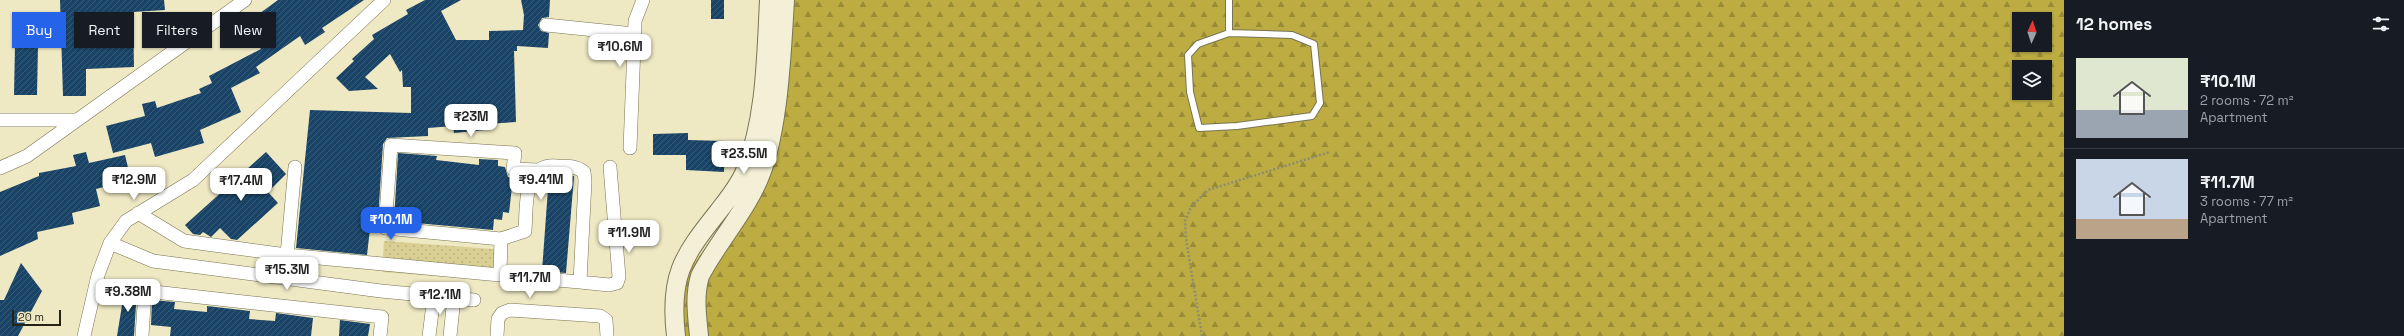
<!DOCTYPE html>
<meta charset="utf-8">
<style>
:root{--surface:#171b24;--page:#20242c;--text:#f1f3f6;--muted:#9ea1a6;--line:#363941;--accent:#2563eb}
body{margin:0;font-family:"Space Grotesk",sans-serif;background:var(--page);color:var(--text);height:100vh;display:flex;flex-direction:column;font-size:15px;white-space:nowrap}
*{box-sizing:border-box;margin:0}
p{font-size:13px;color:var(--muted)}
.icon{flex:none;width:22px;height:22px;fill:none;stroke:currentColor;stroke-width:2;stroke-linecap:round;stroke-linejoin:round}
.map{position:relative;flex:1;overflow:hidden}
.sheet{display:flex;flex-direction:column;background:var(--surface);width:340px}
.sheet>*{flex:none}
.banner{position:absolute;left:12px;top:12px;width:380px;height:36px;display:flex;gap:8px}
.needle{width:26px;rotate:3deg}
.buttons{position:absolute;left:2012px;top:12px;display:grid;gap:8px}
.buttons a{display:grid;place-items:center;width:40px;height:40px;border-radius:0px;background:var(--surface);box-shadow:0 1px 3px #0004;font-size:20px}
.scale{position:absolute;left:12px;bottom:10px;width:49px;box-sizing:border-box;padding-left:4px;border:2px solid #252315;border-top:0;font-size:11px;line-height:14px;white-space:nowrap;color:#252315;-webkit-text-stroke:3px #eee8c3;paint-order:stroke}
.price{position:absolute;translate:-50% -34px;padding:0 9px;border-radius:8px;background:#fff;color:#222;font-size:13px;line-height:26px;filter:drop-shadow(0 1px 2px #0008)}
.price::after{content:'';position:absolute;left:50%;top:24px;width:12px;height:9px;margin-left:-6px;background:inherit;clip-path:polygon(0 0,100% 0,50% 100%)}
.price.on{background:var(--accent);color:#fff}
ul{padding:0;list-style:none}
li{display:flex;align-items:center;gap:12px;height:100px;padding:0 12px}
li+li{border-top:1px solid var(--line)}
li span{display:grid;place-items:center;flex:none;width:112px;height:80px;border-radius:0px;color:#555}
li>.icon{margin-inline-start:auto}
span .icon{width:48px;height:48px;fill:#fffc;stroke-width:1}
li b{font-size:17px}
h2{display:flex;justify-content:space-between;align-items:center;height:48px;padding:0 12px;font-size:17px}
.pill{padding:0 14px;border-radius:0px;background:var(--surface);box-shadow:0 1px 3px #0004;font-size:14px;line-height:36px}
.pill.on{background:var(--accent);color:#fff}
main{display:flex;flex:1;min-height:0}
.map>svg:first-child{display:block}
.grass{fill:url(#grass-dots)}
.forest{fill:url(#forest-firs);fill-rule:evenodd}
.building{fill:url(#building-hatch)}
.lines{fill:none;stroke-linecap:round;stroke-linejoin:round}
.lane-casing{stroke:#797452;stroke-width:8}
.street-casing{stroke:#797452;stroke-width:14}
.secondary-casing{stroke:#797452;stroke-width:20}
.path{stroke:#908c71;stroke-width:2.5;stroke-dasharray:2 2;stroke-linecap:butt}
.lane{stroke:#fff;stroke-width:6}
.street{stroke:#fff;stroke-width:13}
.secondary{stroke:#f4f0d7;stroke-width:18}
</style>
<main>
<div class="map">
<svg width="2064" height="336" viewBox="0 0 2064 336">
<defs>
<pattern id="grass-dots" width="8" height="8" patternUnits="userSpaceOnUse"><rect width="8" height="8" fill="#d9cf93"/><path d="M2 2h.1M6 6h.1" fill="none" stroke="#bab17e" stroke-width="1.8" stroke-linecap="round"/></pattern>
<pattern id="forest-firs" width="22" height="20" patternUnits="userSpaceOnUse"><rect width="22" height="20" fill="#bdac42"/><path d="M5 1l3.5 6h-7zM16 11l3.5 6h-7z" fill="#998c36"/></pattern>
<pattern id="building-hatch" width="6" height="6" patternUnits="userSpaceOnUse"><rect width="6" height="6" fill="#194467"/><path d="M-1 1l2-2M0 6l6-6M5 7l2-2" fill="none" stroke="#3a5c77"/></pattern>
</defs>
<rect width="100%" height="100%" fill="#eee8c3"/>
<path class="grass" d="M384 241 507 250 505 281 382 272Z"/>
<path class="forest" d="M787 0H2064V336H680L673 293 745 192ZM2019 19H2045V45H2019ZM2019 67H2045V93H2019Z"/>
<path class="building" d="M60 0H164L165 10 133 12 134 67 86 69V96H63Z
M278 0H364L322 28 325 32 305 45 300 36 256 67 260 73 231 88 241 112 200 130 204 143 155 157 151 143 113 153 106 126 145 116 142 104 155 101 157 108 201 93 199 89 212 83 209 76 261 49 249 34 255 29 249 21Z
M425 0H461L441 11 456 40H489V31L523 30 524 15 521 0H550L549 17 542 18 538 25 541 31 549 33 548 48 517 46V51H514L516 122 484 124 485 130 454 133 453 126 428 128V136L387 138 383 144 378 220H371L367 255 296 248 310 110 411 113V87H403L402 70 400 72 390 54 365 77 378 89 349 91 336 78 354 61 352 59 374 39 372 35 408 14 406 10Z
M711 0H724V19H711Z
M15 45H38L37 95H14Z
M688 133V140L725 141 724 172 686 170V155H653V134Z
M86 152 89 163 125 155 131 180 96 189 100 206 72 213 74 224 37 232 38 239 0 256V192L39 176V173L76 166 73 155Z
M266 152 286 174 268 192 278 203 237 240 231 239 220 228 211 237 203 232 200 235 193 234 185 225Z
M398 153 437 156 436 160 479 165V159L498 160V166L505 167 508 177 513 178 509 213 503 212 502 220 494 219 493 230 394 221Z
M564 174 574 176 566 273 542 271 549 175Z
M21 263 42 291 18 336H0V300H4Z
M125 287 137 289 134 336H117Z
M152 300 175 302 174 309 207 312V306L250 311 249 319 275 321 276 313 313 318 311 336H170L171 327 151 325Z
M340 320 370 324 368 336H339Z"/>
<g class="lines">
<g class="lane-casing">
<path id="lane" d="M1229 33 1292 35 1314 44 1320 103 1312 116 1237 126 1199 128 1190 92 1188 55 1198 44Z
M1229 33V0"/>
</g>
<g class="street-casing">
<path id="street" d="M546 25 634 34
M0 120H77
M630 148 635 21 643 0
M0 168 27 156 245 0
M138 213 184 241 287 255 295 167
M501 239 385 228 391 145 515 153 513 169 538 170
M110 243 153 261 381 291 474 300
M287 255 500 275 501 239 525 231C527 206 522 163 557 166 568 166 576 166 584 172L585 181 580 282 500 275
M580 282 609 285 617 283 619 277 610 167
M84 336 98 275 110 243 126 221 193 180 384 0
M142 336 145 291 382 317 380 336
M429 336 434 296
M450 336 454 298
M497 336 498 319 502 313 510 310 600 316 606 320 607 336"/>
</g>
<g class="secondary-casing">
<path id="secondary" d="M676 336C669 277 682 257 718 212 728 199 739 186 745 171 766 118 766 57 769 0
M699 336C697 315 694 296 700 276 718 241 749 208 762 171 779 124 782 51 785 0"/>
</g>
<path class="path" d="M1202 336 1186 239 1185 221 1191 207 1208 190 1330 152"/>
<use href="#lane" class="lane"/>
<use href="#street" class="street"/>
<use href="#secondary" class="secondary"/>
</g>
</svg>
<div class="buttons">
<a><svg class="needle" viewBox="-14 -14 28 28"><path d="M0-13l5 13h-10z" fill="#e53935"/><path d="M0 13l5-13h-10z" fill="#9ea1a6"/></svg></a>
<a><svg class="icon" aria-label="layers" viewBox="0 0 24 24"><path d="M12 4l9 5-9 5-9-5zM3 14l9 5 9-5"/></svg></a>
</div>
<div class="scale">20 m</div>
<b class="price" style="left:620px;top:68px">₹10.6M</b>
<b class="price" style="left:471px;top:138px">₹23M</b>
<b class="price" style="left:744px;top:175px">₹23.5M</b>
<b class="price" style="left:134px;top:201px">₹12.9M</b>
<b class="price" style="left:541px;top:201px">₹9.41M</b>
<b class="price" style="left:241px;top:202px">₹17.4M</b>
<b class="price on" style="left:391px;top:241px">₹10.1M</b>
<b class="price" style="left:629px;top:254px">₹11.9M</b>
<b class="price" style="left:287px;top:291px">₹15.3M</b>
<b class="price" style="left:530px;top:299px">₹11.7M</b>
<b class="price" style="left:128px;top:313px">₹9.38M</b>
<b class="price" style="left:440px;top:316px">₹12.1M</b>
<div class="banner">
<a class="pill on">Buy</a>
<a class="pill">Rent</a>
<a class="pill">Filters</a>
<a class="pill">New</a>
</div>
</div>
<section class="sheet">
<h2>12 homes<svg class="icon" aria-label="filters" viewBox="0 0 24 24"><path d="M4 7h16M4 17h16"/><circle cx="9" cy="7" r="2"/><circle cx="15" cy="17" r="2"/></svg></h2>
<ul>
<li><span style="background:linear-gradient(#dfe7d0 65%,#9aa5b1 0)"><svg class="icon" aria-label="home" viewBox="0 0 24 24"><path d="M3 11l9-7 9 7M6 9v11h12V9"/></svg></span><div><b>₹10.1M</b><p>2 rooms · 72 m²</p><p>Apartment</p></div></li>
<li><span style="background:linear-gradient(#c9d6e8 75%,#b9a48a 0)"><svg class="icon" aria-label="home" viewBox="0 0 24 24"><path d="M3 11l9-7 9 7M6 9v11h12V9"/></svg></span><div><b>₹11.7M</b><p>3 rooms · 77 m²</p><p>Apartment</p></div></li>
</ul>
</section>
</main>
